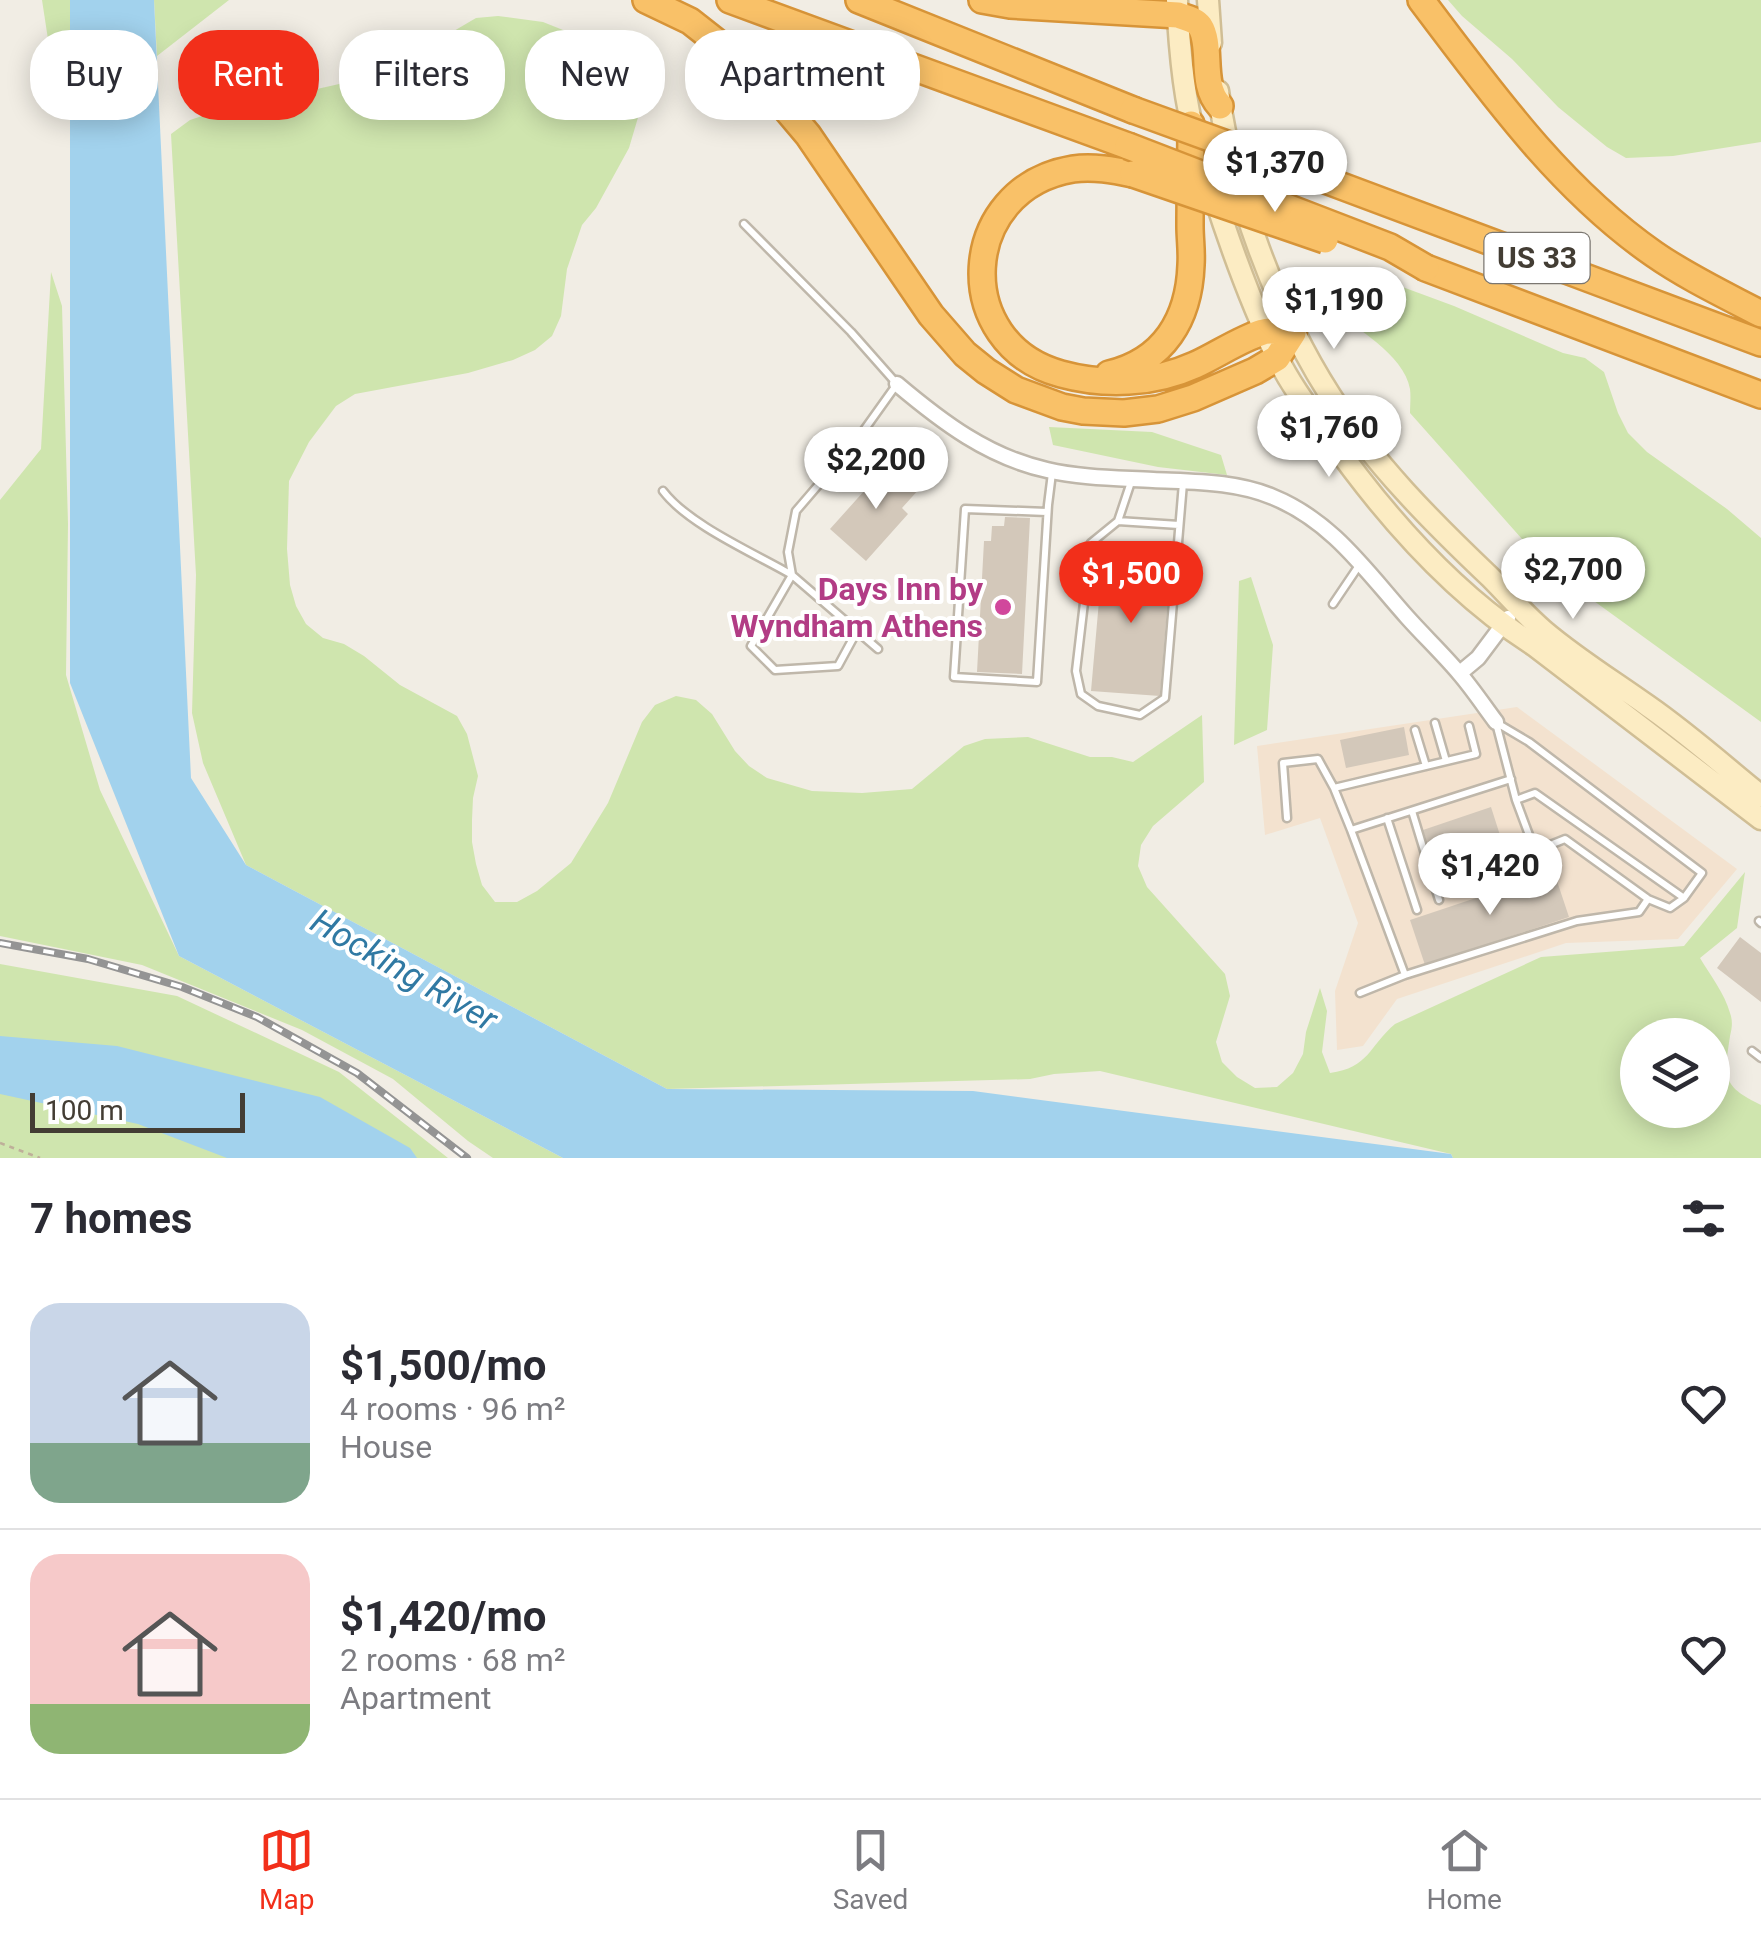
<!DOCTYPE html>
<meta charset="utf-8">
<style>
:root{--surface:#fff;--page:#f2f2f3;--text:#2b2b33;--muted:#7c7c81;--line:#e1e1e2;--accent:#f22f1a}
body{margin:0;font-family:Roboto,sans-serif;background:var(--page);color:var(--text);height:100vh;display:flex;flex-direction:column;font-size:38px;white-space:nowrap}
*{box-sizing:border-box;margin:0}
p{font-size:32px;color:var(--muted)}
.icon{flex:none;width:55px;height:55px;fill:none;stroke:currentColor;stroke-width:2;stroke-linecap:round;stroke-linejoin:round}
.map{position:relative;height:1158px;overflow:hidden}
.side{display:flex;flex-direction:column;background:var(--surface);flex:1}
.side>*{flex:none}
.top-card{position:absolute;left:30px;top:30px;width:1000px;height:90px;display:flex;gap:20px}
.controls{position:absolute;left:1620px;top:1018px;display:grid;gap:20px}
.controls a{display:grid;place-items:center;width:110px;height:110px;border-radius:50%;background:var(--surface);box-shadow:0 5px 25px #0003;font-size:50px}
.scale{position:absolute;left:30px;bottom:25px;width:215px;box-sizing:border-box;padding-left:10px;border:5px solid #433d34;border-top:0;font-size:28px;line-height:35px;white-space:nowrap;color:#433d34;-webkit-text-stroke:8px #fff;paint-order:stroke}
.price{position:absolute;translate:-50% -85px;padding:0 22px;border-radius:35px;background:#fff;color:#222;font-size:32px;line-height:65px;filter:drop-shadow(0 2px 5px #0008)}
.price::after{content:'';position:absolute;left:50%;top:60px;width:30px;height:22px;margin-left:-15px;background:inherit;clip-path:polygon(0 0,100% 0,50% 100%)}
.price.current{background:var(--accent);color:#fff}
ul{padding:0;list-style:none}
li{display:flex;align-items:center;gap:30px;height:250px;padding:0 30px}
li+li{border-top:2px solid var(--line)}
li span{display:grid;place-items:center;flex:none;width:280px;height:200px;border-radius:30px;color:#555}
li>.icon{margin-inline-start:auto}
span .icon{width:120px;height:120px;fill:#fffc;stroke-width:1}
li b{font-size:42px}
h2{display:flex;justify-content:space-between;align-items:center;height:120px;padding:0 30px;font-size:42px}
.pill{padding:0 35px;border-radius:40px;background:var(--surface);box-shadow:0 5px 25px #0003;font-size:35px;line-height:90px}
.pill.current{background:var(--accent);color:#fff}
.tabs{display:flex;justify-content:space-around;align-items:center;height:140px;border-top:2px solid var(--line);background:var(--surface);font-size:28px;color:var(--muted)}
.tabs a{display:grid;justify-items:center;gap:5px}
.tabs .current{color:var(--accent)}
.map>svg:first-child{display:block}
.commercial{fill:#f3e2cf}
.green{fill:#cfe5ae;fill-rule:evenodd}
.water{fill:#a2d2ed}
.building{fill:#d3c8ba}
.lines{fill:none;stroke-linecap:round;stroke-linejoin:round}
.lane-casing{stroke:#bfb7aa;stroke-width:11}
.street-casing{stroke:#bfb7aa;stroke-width:19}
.secondary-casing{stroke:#d0be95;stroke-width:25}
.highway-casing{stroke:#d79438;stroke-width:30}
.path{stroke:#beaf99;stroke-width:2.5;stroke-dasharray:5 5;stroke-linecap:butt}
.lane{stroke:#fff;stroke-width:6}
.street{stroke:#fff;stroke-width:14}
.secondary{stroke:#fcecc3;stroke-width:20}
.highway{stroke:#f9c168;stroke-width:25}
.rail-casing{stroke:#949494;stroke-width:8}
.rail{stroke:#fff;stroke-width:4;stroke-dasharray:11;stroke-linecap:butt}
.highway-bridge-casing{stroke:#d79438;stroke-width:30;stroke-linecap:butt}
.highway-bridge{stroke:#f9c168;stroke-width:25}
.hotel-dot{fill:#d1479c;stroke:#fff;stroke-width:4}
.labels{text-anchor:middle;stroke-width:8;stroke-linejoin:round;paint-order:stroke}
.shield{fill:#fff;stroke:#7b7771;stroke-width:2.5}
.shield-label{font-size:30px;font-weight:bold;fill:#433d34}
.hotel-label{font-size:32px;font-weight:bold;fill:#b23c85;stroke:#fff;text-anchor:end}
.water-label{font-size:35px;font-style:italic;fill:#3079a3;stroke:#fff}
</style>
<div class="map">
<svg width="1761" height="1158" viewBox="0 0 1761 1158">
<rect width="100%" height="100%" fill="#f1ede4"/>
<path class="commercial" d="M1517 707 1737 869 1678 939 1566 943 1397 999 1363 1046 1337 1050 1335 991 1358 923 1320 818 1265 835 1257 746Z"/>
<path class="green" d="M42 0H70V86L53 72Z
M154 0H229L157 56Z
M1448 0H1761V142L1673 156 1626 158 1607 147 1558 107 1512 59 1462 16Z
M498 16 543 22 563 30 582 41 618 69 634 84 642 104 629 148 596 208 582 225 567 269 561 316 552 336 535 350 513 360 468 373 355 394 336 406 309 442 289 481 287 549 290 585 296 606 306 624 323 638 344 644 364 656 400 685 457 716 467 734 478 776 473 798 472 820V842L476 864 482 885 495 902H517L537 891 571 863 608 803 642 722 655 705 676 696 696 700 712 714 735 751 749 766 767 778 812 791 862 793 912 789 964 746 985 739 1028 737 1090 757H1112L1133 762 1202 715 1204 782 1153 826 1141 845 1138 866 1147 887 1225 974 1230 996 1216 1042 1222 1062 1237 1077 1255 1088 1277 1087 1293 1073 1303 1054 1306 1032 1320 988 1327 1011 1322 1052 1330 1073C1369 1068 1369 1046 1395 1024L1541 957 1684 946 1745 872 1737 928 1700 958C1710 975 1725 994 1730 1013 1733 1021 1732 1028 1730 1036 1724 1077 1721 1086 1761 1105V1158H1453L1451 1154 1100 1071 1054 1074 1030 1079 667 1089 246 865 203 763 192 713 196 575 171 134 190 120 211 113 348 82 396 65 476 18ZM1638 1035H1712V1110H1638Z
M51 272 62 306 68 524 66 675 100 790 179 956 563 1158H493L468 1141 393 1079 302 1030 142 965 0 936V500L41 449Z
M1345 275 1369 276 1389 282 1454 306 1563 353 1585 358 1604 372 1618 413 1628 433 1647 452 1727 509 1761 538V722L1547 567 1410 413C1410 406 1411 397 1410 389 1404 354 1354 327 1327 306L1324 285Z
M1049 427 1152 432 1221 455 1227 475 1158 467 1053 445Z
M1251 577 1273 645 1267 730 1234 745 1239 581Z
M0 964 177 996 339 1072 448 1158H0Z"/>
<path class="water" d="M70 0H154L191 778 246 865 667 1089 973 1091 1451 1154 1453 1158H563L179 956 70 683Z
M0 1036 117 1046 320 1097 410 1148 417 1158H227L138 1124 0 1094Z"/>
<path class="building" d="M891 461 921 487 902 508 908 514 866 561 830 529Z
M1005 517 1030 518 1022 674 977 672 984 541H991L992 526H1004Z
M1103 556 1171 561 1160 696 1091 691Z
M1404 727 1409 755 1346 768 1340 740Z
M1491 807 1506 854 1438 876 1423 830Z
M1554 872 1569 917 1425 965 1410 920Z
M1740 937 1761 953V1002L1717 968Z"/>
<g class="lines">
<g class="lane-casing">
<path id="lane" d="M744 224 851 332 897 384 857 440 796 511 788 552 792 575 878 649
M1132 479 1118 521 1091 543 1076 671 1081 694 1098 706 1140 715 1165 698 1183 483
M663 491C689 525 754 553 792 575L751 646 775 670 838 666 857 631
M1047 512 965 509 954 677 1037 682 1048 505 1052 473
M1118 521 1179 525
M1333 604 1360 564
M1435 723 1446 761
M1496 723 1516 800 1535 851
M1497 723 1529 742 1702 873 1684 898 1535 793 1516 800
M1415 730 1426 766
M1334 788 1476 754 1469 726
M1412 811 1439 900
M1287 818 1283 763 1318 759 1334 788 1351 830
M1387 818 1417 910
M1503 880 1523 870 1535 851 1565 839 1648 899 1670 908 1684 898
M1759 921 1761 923
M1405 975 1351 830 1511 779
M1360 993 1405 975 1577 921 1639 912 1648 899
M1752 1051 1761 1058"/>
</g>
<g class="street-casing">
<path id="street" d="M897 384C942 422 988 457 1047 470 1081 478 1118 478 1153 480 1193 482 1235 481 1273 497 1332 521 1366 571 1407 617 1424 636 1443 654 1459 673 1472 688 1484 706 1496 722
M1460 673 1478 658 1508 618"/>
</g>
<g class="secondary-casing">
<path id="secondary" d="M1177 0C1179 41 1183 97 1195 136
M1208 0 1211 43
M1218 91C1232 191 1276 311 1330 395 1373 463 1432 522 1490 577 1508 595 1524 614 1544 631 1577 659 1613 681 1648 706 1687 733 1724 766 1761 796
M1213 192C1231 248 1251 304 1277 357 1290 384 1309 409 1327 434 1383 514 1452 593 1535 646L1761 819"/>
</g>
<g class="highway-casing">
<path id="highway" d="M646 0 690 21 732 54 770 90 808 135 931 315 965 354 986 371 1016 390 1062 407 1083 411 1124 413 1158 409 1193 398 1255 371 1277 358 1293 333C1284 333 1272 329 1263 332 1240 339 1217 355 1195 365 1153 384 1105 386 1061 374 950 344 958 188 1073 169 1093 166 1114 170 1133 174
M730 0 1128 146
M859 0 1133 110
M982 0 1010 5 1178 15C1185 18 1195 19 1200 26 1213 46 1199 84 1220 106
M1421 0C1490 91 1559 188 1654 254 1687 277 1725 295 1761 314
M1312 175 1761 343
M1426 268 1761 395
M1109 374C1164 361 1189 319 1191 265 1192 252 1190 239 1190 226 1190 192 1191 158 1191 124"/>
</g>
<path class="path" d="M0 1143 40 1158"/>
<use href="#lane" class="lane"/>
<use href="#street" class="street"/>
<use href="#secondary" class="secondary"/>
<use href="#highway" class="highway"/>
<g class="rail-casing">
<path id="rail" d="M0 943 88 959 182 987 257 1017 357 1073 467 1158"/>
</g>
<use href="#rail" class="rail"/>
<g class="highway-bridge-casing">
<path id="highway-bridge" d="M1133 110 1312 175
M1128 146 1390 247 1426 268
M1133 174 1325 240"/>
</g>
<use href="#highway-bridge" class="highway-bridge"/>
</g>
<circle class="hotel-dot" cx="1003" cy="607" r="10"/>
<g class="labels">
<rect class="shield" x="1484.5" y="233" width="105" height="50" rx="8"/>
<g class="shield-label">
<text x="1537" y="268">US 33</text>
</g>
<g class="hotel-label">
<text x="983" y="600">Days Inn by<tspan x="983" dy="37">Wyndham Athens</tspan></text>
</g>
<g class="water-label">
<text transform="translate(404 970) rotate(30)" y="12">Hocking River</text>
</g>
</g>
</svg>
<div class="controls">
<a><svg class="icon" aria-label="layers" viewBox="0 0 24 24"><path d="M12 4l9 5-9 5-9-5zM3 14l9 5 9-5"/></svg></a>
</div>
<div class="scale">100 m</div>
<b class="price" style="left:1275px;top:215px">$1,370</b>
<b class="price" style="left:1334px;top:352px">$1,190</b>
<b class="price" style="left:1329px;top:480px">$1,760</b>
<b class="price" style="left:876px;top:512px">$2,200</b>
<b class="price" style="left:1573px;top:622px">$2,700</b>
<b class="price current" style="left:1131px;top:626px">$1,500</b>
<b class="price" style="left:1490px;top:918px">$1,420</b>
<div class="top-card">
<a class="pill">Buy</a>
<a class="pill current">Rent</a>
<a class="pill">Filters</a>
<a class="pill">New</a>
<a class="pill">Apartment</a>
</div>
</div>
<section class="side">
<h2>7 homes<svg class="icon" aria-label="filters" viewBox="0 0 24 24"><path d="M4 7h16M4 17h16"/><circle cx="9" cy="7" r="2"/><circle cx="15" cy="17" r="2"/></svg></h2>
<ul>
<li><span style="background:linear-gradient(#c9d6e8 70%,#7fa58c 0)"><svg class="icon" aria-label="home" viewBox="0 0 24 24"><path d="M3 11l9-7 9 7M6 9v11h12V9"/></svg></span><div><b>$1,500/mo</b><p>4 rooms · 96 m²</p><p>House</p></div><svg class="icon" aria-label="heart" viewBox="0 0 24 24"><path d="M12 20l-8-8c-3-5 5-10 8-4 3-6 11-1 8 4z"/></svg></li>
<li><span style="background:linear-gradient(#f6c9c9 75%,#8fb573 0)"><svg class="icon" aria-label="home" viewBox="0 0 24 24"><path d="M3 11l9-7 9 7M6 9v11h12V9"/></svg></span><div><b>$1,420/mo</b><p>2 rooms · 68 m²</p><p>Apartment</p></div><svg class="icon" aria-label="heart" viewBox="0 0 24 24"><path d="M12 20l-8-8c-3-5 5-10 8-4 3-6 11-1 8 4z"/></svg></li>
</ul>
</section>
<nav class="tabs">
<a class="current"><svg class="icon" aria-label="map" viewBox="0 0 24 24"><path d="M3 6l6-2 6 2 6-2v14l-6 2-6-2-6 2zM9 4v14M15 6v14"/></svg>Map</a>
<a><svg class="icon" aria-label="saved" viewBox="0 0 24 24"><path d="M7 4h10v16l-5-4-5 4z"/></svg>Saved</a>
<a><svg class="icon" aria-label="home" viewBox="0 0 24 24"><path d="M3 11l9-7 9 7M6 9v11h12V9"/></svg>Home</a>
</nav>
